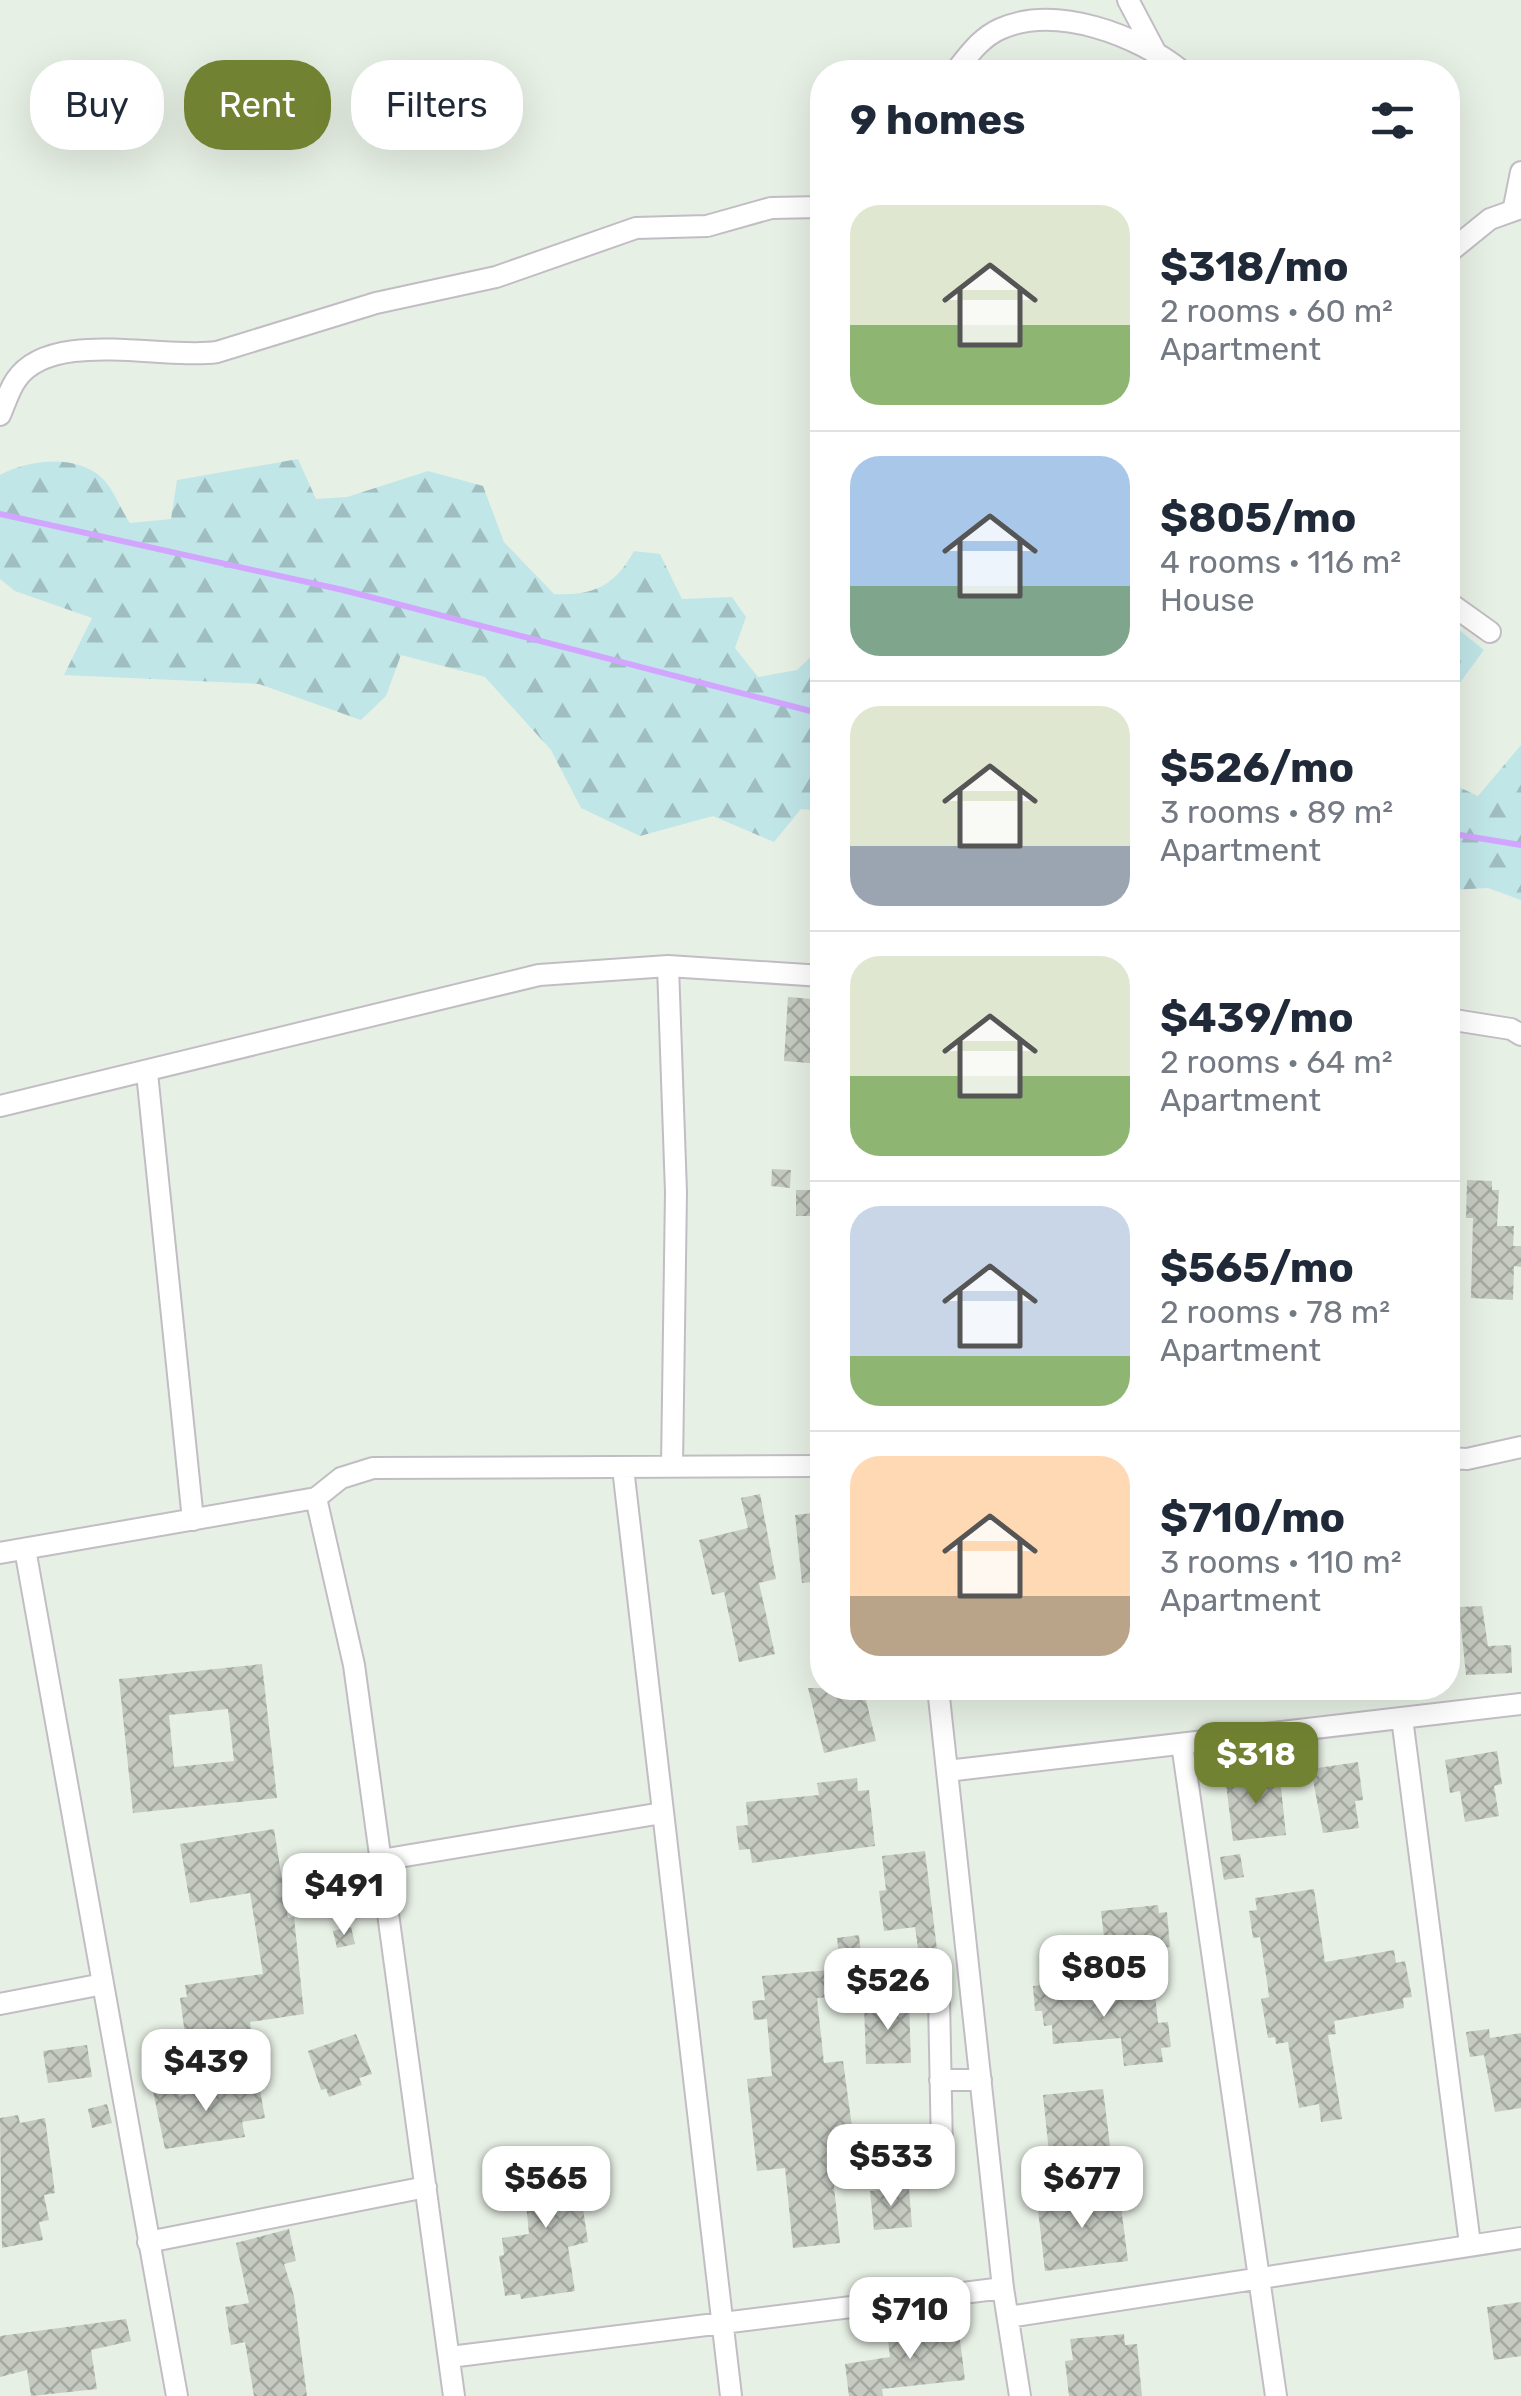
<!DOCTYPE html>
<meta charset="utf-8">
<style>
:root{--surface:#fff;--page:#f6f6f7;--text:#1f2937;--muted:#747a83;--line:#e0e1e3;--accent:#718232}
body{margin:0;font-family:Rubik,sans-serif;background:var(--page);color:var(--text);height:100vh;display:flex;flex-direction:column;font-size:38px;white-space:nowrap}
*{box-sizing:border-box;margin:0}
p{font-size:32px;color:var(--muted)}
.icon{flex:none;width:55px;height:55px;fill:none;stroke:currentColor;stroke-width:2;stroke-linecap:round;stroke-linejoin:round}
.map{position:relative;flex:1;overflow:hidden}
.sheet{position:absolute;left:810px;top:60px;width:650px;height:1640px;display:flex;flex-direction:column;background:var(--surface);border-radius:40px;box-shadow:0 10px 40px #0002}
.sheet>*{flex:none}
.hud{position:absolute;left:30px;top:60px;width:630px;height:90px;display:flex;gap:20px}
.price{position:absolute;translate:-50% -85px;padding:0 22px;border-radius:20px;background:#fff;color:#222;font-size:32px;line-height:65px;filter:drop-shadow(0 2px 5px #0008)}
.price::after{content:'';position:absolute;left:50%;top:60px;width:30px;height:22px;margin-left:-15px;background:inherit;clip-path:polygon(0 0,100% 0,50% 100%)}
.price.current{background:var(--accent);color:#fff}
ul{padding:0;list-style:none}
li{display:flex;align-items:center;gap:30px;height:250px;padding:0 40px}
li+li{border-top:2px solid var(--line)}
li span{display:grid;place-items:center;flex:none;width:280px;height:200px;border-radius:30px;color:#555}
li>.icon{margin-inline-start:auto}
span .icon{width:120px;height:120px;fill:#fffc;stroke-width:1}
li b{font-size:42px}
h2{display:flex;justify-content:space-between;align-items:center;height:120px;padding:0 40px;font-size:42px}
.chip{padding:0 35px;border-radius:40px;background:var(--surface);box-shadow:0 10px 40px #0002;font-size:35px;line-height:90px}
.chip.current{background:var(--accent);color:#fff}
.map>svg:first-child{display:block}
.grass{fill:url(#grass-tufts)}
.forest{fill:url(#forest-firs)}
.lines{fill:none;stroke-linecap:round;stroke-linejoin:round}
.stream{stroke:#d2a6ff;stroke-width:6}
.building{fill:url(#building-cross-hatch);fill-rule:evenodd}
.minor-casing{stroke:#c2bdc4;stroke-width:24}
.minor{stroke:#fff;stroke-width:20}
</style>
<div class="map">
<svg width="1521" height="2396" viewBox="0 0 1521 2396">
<defs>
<pattern id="grass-tufts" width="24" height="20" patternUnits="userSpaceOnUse" patternTransform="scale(2.5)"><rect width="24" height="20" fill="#c1e6e8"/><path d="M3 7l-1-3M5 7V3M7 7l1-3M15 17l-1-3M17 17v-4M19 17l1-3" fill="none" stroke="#a0bec0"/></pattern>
<pattern id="forest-firs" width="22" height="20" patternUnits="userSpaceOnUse" patternTransform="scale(2.5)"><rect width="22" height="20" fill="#c1e6e8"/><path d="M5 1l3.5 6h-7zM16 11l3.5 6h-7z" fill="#a0bec0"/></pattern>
<pattern id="building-cross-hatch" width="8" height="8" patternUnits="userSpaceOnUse" patternTransform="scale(2.5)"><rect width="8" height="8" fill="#c5cbc1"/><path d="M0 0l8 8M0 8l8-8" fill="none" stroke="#a4a8a1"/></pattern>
</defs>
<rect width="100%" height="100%" fill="#e7f0e5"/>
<path class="grass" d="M1448 621 1484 650 1448 699Z"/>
<path class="forest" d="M298 459 316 499 347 497 428 471 483 486 504 542 554 594C593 596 615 586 634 551L660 554 682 599 732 597 746 617 735 648 758 677 797 670 822 646V811L801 809 774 842 713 816 640 836 581 808 551 750 485 677 401 655 386 696 361 720 259 684 64 675 92 618 15 591 0 579V475C29 459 80 453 105 481 115 493 121 510 130 523L171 519 177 480Z
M1521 745V900L1488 888 1448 890V782L1478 796Z"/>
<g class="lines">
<path class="stream" d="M0 514 343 590 822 714
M1448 833 1521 845"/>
</g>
<path class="building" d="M788 997 822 1000V1064L784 1061Z
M772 1169 791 1170 790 1188 771 1186Z
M1467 1180 1492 1181V1190H1499L1497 1226H1514L1513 1246H1521V1267L1514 1266 1513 1300 1471 1298 1473 1218H1466Z
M796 1190H822V1216H796Z
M760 1494 776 1579 759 1583 775 1654 739 1662 724 1592 712 1595 699 1540 748 1528 741 1498Z
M822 1512V1581L802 1583 795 1515Z
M1482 1606 1488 1646 1511 1645 1512 1673 1466 1675 1459 1607Z
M262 1664 277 1798 133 1813 119 1679ZM228 1709 234 1761 174 1767 169 1715Z
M808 1688H863L876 1741 824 1753Z
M1497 1751 1502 1784 1494 1786 1499 1816 1465 1822 1460 1791 1450 1793 1445 1760Z
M1358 1762 1363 1800 1355 1801 1359 1828 1323 1833 1311 1769Z
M1268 1771V1779L1280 1778 1286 1835 1233 1841 1226 1784 1235 1783 1234 1774Z
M857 1778 858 1791 869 1790 875 1846 752 1863 750 1849 739 1850 736 1826 748 1825 746 1802 819 1795 817 1783Z
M274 1829 288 1918 294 1917 304 2014 250 2022 251 2031 192 2039 191 2033 185 2034 180 1998 187 1997 185 1985 263 1974 250 1893 190 1903 180 1844Z
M925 1851 940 1974 922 1976 915 1927 884 1931 879 1891 886 1890 882 1856Z
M1240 1854 1244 1877 1224 1880 1220 1857Z
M1314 1889 1325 1962 1394 1950 1396 1963 1405 1961 1412 1997 1403 1998 1404 2008 1334 2021 1336 2034 1328 2035 1342 2119 1321 2122 1319 2104 1299 2108 1288 2042 1276 2044 1275 2037 1268 2038 1261 1999 1269 1997 1268 1988 1260 1937 1253 1938 1249 1911 1257 1910 1255 1898Z
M1158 1905 1159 1913 1167 1912 1170 1947 1162 1948 1164 1958 1107 1964 1101 1911Z
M351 1927 355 1944 337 1948 333 1931Z
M859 1935 865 1994 817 1998 824 2063 843 2061 856 2156 831 2159 840 2243 793 2248 785 2168 757 2171 747 2079 772 2076 767 2019 754 2020 752 2001 765 2000 762 1976 841 1969 837 1938Z
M1096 1981 1098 2001 1155 1994 1158 2023 1168 2022 1171 2047 1161 2048 1163 2062 1124 2066 1121 2038 1053 2044 1052 2025 1044 2026 1042 2011H1035L1033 1986Z
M909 2002 911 2063 866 2064 864 2003Z
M1489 2029 1490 2038 1521 2033V2108L1495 2112 1484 2055 1470 2057 1466 2032Z
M356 2034 372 2074 359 2078 362 2085 329 2097 326 2089 321 2090 308 2051Z
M87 2045 92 2077 48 2083 43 2051Z
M235 2077 238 2094 260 2090 265 2118 242 2122 245 2137 165 2149 153 2091 177 2085 179 2096 212 2089 210 2082Z
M1103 2089 1110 2146 1049 2153 1043 2095Z
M107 2104 112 2123 92 2128 88 2109Z
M18 2115 20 2123 45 2118 55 2193 44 2195 49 2220 39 2222 43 2240 2 2248 0 2118Z
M575 2155 588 2242 568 2247 575 2291 521 2299 520 2294 505 2296 499 2256 504 2255 502 2238 529 2234 522 2161Z
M909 2188 912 2227 874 2230 870 2191Z
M1119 2191 1128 2261 1045 2271 1037 2201Z
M289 2229 296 2261 284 2264 294 2296 307 2396H254L245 2342 231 2345 225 2307 249 2303 236 2243Z
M1521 2302V2356L1494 2360 1487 2307Z
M126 2319 131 2341 91 2350 97 2389 31 2396 27 2370 0 2377V2336Z
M958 2324 965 2380 882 2389 883 2396H849L845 2364 890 2357 887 2332Z
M1124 2334 1125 2345 1137 2344 1142 2396H1069L1065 2361 1073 2360 1070 2339Z"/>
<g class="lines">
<g class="minor-casing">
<path id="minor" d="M1128 0 1157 55
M955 72C968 56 980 38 1000 29 1056 4 1138 35 1183 72
M1514 207 1521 172
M1448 253 1490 219 1521 208
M0 415C5 404 9 390 16 380 51 328 162 360 217 352L376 303 496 277 636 228 707 226 771 208 822 207
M1448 602 1490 632
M668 966 676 1192 672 1466
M1448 1019 1511 1029 1521 1035
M147 1073 193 1520
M0 1106 539 975 668 966 822 976
M1448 1458 1467 1459 1521 1447
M623 1468 731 2396
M316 1498 354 1665 454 2396
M25 1549 177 2396
M0 1553 316 1498 341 1478 373 1468 822 1466
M938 1688 1003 2288 1020 2396
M1402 1718 1470 2244
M1182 1744 1276 2396
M947 1771 1521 1704
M381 1860 662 1813
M939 1999 942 2149
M0 2004 103 1984
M940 2080H981
M148 2242 426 2187
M1008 2317 1521 2238
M450 2357 1003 2288"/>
</g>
<use href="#minor" class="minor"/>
</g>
</svg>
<b class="price current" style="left:1256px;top:1807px">$318</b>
<b class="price" style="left:344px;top:1938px">$491</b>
<b class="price" style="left:1104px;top:2020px">$805</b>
<b class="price" style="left:888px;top:2033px">$526</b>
<b class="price" style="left:206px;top:2114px">$439</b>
<b class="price" style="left:891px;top:2209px">$533</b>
<b class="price" style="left:546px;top:2231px">$565</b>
<b class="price" style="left:1082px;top:2231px">$677</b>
<b class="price" style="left:910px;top:2362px">$710</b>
<div class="hud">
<a class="chip">Buy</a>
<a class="chip current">Rent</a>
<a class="chip">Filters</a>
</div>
<section class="sheet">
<h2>9 homes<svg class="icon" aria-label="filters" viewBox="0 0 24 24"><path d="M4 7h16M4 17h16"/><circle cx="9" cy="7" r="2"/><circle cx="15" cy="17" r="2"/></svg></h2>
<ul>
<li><span style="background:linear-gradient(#dfe7d0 60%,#8fb573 0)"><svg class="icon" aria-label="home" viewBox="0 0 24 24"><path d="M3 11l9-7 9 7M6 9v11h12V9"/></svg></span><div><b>$318/mo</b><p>2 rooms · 60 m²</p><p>Apartment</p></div></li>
<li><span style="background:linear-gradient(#a9c7e8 65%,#7fa58c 0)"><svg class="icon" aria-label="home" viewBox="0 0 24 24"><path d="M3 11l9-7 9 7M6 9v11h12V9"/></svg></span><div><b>$805/mo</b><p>4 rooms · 116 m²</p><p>House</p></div></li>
<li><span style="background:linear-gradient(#dfe7d0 70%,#9aa5b1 0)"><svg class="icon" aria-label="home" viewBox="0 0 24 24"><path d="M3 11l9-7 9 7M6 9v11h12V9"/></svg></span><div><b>$526/mo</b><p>3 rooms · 89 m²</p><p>Apartment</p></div></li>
<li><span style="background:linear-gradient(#dfe7d0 60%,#8fb573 0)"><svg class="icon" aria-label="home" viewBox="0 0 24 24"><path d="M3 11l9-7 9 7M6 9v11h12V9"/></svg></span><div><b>$439/mo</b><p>2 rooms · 64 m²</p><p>Apartment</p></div></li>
<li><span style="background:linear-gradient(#c9d6e8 75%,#8fb573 0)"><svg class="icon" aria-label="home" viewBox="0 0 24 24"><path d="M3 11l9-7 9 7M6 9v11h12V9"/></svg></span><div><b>$565/mo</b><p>2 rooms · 78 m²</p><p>Apartment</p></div></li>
<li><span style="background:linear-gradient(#ffd9b3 70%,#b9a48a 0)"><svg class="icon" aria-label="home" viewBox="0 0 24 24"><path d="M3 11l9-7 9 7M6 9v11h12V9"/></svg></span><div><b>$710/mo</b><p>3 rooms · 110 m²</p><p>Apartment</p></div></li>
</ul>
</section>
</div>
